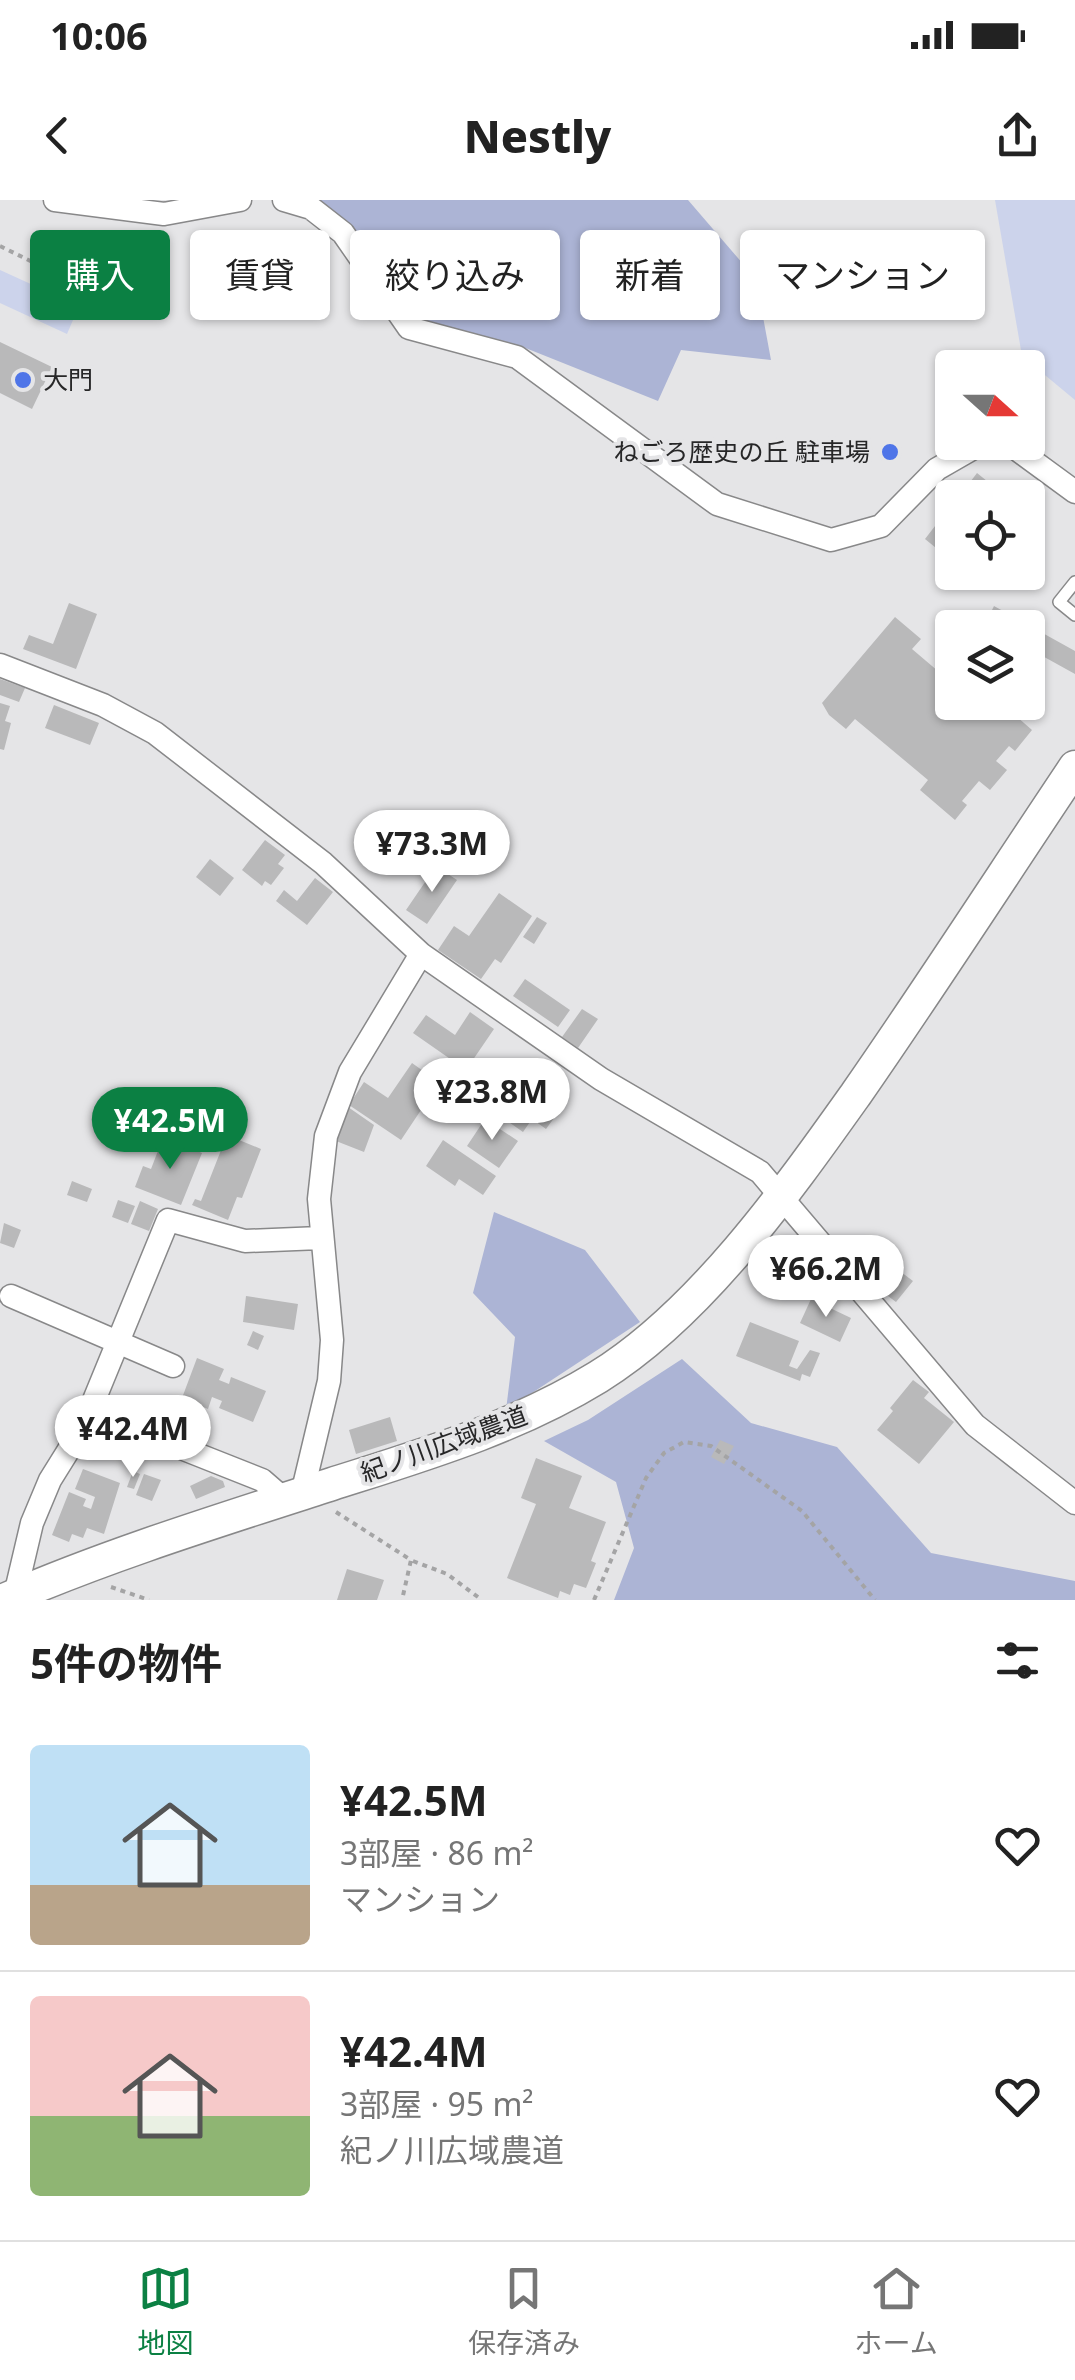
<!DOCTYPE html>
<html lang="ja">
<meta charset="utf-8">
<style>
:root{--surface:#fff;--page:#f6f6f6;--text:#222;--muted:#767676;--line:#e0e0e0;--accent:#0b8043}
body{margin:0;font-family:"Noto Sans","Noto Sans JP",sans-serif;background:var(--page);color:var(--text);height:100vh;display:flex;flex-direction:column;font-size:38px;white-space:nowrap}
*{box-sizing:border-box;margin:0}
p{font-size:32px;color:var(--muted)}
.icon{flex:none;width:55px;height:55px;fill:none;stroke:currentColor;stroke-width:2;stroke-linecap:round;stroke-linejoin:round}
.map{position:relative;height:1400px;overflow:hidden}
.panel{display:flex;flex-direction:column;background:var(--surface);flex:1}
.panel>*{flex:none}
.top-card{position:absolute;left:30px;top:30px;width:1015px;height:90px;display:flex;gap:20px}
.needle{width:65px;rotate:111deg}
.buttons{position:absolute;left:935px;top:150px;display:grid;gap:20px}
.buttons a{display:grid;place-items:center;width:110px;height:110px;border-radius:10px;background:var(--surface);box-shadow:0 2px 8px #0004;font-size:50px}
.price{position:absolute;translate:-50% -85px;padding:0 22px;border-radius:35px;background:#fff;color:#222;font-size:32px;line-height:65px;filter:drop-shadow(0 2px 5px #0008)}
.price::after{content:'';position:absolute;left:50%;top:60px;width:30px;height:22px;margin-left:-15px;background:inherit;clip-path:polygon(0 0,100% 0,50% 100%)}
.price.current{background:var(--accent);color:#fff}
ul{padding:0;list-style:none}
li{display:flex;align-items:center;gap:30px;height:250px;padding:0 30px}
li+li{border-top:2px solid var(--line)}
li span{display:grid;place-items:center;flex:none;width:280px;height:200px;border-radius:10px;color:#555}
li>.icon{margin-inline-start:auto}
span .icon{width:120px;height:120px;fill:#fffc;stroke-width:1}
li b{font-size:42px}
h2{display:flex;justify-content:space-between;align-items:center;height:120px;padding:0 30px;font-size:42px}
.chip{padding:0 35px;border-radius:10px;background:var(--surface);box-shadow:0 2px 8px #0004;font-size:35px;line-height:90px}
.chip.current{background:var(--accent);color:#fff}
.status{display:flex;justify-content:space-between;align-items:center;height:70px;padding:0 50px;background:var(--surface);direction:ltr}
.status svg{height:28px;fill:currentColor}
header{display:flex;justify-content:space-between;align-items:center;height:130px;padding:0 30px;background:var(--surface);font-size:45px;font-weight:800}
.dock{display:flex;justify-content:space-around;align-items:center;height:140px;border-top:2px solid var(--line);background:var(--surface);font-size:28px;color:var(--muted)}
.dock a{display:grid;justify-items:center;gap:5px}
.dock .current{color:var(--accent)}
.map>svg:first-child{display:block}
.green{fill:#ccd3eb}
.forest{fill:#acb4d5}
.building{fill:#b9b9ba}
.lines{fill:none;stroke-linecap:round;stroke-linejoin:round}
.lane-casing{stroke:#888889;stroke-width:14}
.street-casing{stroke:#888889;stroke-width:25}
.secondary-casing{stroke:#888889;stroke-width:35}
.path{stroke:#a4a4a5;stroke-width:4;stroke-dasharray:5 5;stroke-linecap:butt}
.lane{stroke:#fff;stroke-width:11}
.street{stroke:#fff;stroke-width:22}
.secondary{stroke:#fff;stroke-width:32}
.poi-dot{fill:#4f75e8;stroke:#e5e5e7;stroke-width:4}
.labels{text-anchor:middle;stroke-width:8;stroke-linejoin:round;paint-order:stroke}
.poi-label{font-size:25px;fill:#272728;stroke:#e5e5e7;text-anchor:start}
.street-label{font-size:25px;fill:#272728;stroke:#e5e5e7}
</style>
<div class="status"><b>10:06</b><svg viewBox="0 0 49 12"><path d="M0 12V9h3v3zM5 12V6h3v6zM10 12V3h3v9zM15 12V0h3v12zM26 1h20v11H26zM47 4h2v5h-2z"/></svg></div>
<header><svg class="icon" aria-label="back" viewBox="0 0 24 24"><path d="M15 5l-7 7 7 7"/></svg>Nestly<svg class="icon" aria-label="share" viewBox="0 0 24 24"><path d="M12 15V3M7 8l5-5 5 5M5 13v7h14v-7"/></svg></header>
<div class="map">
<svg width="1075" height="1400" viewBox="0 0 1075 1400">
<rect width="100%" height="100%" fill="#e5e5e7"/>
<path class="green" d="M995 0H1075V200L1022 156Z
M0 70 79 106 67 134 0 103Z"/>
<path class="forest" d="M320 0H688L756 79 771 160 681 150 658 201 523 147 415 120Z
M494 1012 585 1050 640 1122 506 1210 515 1137 473 1093Z
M682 1159 751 1223 837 1247 931 1353 1075 1381V1400H614L634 1348 616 1282 544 1241 588 1220Z"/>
<path class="building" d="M0 142 52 167 32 209 0 193Z
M977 273 1008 298H958Z
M952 304V361L925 339Z
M69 403 97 414 76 469 23 449 29 435 53 444Z
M994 406 1075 451V474L1028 448V428H990L985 424Z
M895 417 921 439 912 449 952 483V502H976L985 510 992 502H1000L1032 530 1015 551 1009 546 996 561 1007 570 990 590 979 581 962 601 967 605 955 620 920 590 928 580 855 519 846 529 829 515 822 503Z
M0 479 25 488 19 502 0 495Z
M0 503 10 506 5 521 11 523 4 550 0 549Z
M54 505 99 523 90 545 45 528Z
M265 640 285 655 278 664 284 668 271 685 265 681 262 686 242 670Z
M210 659 234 678 220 696 196 677Z
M436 666 457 680 427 724 406 710Z
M315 678 333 692 307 725 276 701 284 690 297 701Z
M499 693 532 716 501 763 495 759 481 779 438 750 454 726 469 736Z
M537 717 547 723 534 744 523 737Z
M525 779 570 810 558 827 513 796Z
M582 809 598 819 578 848 562 837Z
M470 812 494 829 466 870 413 833 426 815 455 835Z
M412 863 440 883 436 888 443 893 432 908 425 904 401 940 349 905 364 882 388 898Z
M528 863 557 883 542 904 557 914 546 929 532 919 523 932 471 896 480 884 503 900Z
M348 907 374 925 364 952 336 941Z
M174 915 213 930 206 951 166 935Z
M485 919 518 941 499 968 467 946Z
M227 935 261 949 242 998 237 997 228 1020 192 1005 195 999 201 1001Z
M170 940 202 953 181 1005 135 987 143 966 151 969 161 943 168 946Z
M443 940 496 976 483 995 459 979 455 986 426 966Z
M72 981 92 989 87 1002 67 995Z
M118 1000 135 1006 128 1023 112 1017Z
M140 1001 158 1009 149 1031 131 1024Z
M4 1023 21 1030 14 1048 0 1043Z
M901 1072 913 1081 896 1102 884 1093Z
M246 1096 298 1104 294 1130 243 1122Z
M811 1099 851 1118 840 1142 800 1123Z
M750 1122 799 1141 789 1166 797 1169 810 1150 820 1153 810 1177 802 1174 800 1181 736 1156Z
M253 1131 264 1136 258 1150 247 1145Z
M197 1158 224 1169 219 1180 229 1184 231 1177 266 1191 253 1222 219 1208 222 1201 212 1197 208 1209 182 1198Z
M913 1180 929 1192 924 1198 954 1222 919 1264 877 1230 893 1211 890 1208Z
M390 1217 397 1241 356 1254 349 1230Z
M720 1240 734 1246 724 1264 711 1257Z
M536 1258 582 1276 569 1308 606 1322 591 1361 596 1363 586 1388 574 1384 570 1395 560 1391 558 1398 507 1378 536 1304 521 1298Z
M83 1269 120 1283 104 1334 87 1328 83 1338 72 1334 69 1342 52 1335 69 1292 86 1299 83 1306 91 1309 95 1297 75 1289Z
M133 1271 140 1274 134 1289 127 1287Z
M144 1274 161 1280 152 1301 136 1295Z
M211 1276 223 1281 225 1287 196 1299 190 1286Z
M347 1369 384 1380 377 1400H337Z"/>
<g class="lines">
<g class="lane-casing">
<path id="lane" d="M1075 382 1059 402 1075 415"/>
</g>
<g class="street-casing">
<path id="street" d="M55 0 164 14 240 0
M284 0 311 8 343 33 409 128 517 157 717 304 831 340 881 326 937 269 984 242
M1000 242 1011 245 1075 292
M0 465 103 505 155 533 323 663 421 754 601 879 760 972 975 1225 1075 1303
M11 1096 173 1166
M83 1227 113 1228 171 1244 262 1280 285 1300
M302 1294 329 1181 332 1140 319 999 326 936 350 872 421 754
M15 1395 32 1323 50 1280 83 1227 168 1020 245 1041 320 1038"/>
</g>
<g class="secondary-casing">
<path id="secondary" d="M4 1400C110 1354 221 1320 332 1284 423 1255 515 1228 598 1177 700 1114 787 991 856 894 931 786 1002 676 1075 567"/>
</g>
<path class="path" d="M0 46 73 82
M336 1312 411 1360 402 1400
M413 1361 447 1374 482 1400
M111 1387 149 1400
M594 1400 646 1278 664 1253 684 1242 711 1246 802 1311 875 1400"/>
<use href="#lane" class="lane"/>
<use href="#street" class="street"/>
<use href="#secondary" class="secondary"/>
</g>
<g class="poi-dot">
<circle cx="23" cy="180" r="10"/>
<circle cx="890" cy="252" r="10"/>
</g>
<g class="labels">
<g class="poi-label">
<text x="43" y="189">大門</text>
<text x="870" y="261" text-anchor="end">ねごろ歴史の丘 駐車場</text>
</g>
<g class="street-label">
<text transform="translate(444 1244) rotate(-20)" y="9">紀ノ川広域農道</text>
</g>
</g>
</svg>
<div class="buttons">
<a><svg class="needle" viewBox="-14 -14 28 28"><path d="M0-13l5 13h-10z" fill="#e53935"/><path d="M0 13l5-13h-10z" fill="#767676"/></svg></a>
<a><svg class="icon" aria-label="locate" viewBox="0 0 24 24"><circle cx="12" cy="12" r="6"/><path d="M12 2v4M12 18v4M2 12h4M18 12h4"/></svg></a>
<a><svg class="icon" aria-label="layers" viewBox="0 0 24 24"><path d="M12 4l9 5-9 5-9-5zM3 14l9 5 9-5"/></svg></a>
</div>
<b class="price" style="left:432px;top:695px">¥73.3M</b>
<b class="price" style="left:492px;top:943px">¥23.8M</b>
<b class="price current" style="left:170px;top:972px">¥42.5M</b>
<b class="price" style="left:826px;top:1120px">¥66.2M</b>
<b class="price" style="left:133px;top:1280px">¥42.4M</b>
<div class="top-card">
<a class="chip current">購入</a>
<a class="chip">賃貸</a>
<a class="chip">絞り込み</a>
<a class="chip">新着</a>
<a class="chip">マンション</a>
</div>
</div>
<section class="panel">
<h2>5件の物件<svg class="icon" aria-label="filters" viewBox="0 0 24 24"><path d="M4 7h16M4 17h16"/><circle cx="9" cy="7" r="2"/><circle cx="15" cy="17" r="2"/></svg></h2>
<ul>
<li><span style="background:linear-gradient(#bfe0f5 70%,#b9a48a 0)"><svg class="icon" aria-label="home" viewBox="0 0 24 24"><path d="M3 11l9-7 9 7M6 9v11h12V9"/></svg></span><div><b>¥42.5M</b><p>3部屋 · 86 m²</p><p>マンション</p></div><svg class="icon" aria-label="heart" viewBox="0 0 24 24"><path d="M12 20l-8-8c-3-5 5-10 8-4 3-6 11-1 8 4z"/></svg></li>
<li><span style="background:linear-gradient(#f6c9c9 60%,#8fb573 0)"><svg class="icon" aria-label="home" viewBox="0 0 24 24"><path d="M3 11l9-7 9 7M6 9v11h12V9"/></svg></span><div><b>¥42.4M</b><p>3部屋 · 95 m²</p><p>紀ノ川広域農道</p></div><svg class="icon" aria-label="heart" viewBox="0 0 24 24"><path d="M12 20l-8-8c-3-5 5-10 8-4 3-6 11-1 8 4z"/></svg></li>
</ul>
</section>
<nav class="dock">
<a class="current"><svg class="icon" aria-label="map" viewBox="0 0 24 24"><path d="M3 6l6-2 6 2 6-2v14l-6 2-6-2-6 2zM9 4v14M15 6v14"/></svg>地図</a>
<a><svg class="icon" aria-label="saved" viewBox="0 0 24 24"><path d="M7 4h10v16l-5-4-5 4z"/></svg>保存済み</a>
<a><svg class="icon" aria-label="home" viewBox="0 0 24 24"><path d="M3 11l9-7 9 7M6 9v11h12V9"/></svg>ホーム</a>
</nav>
